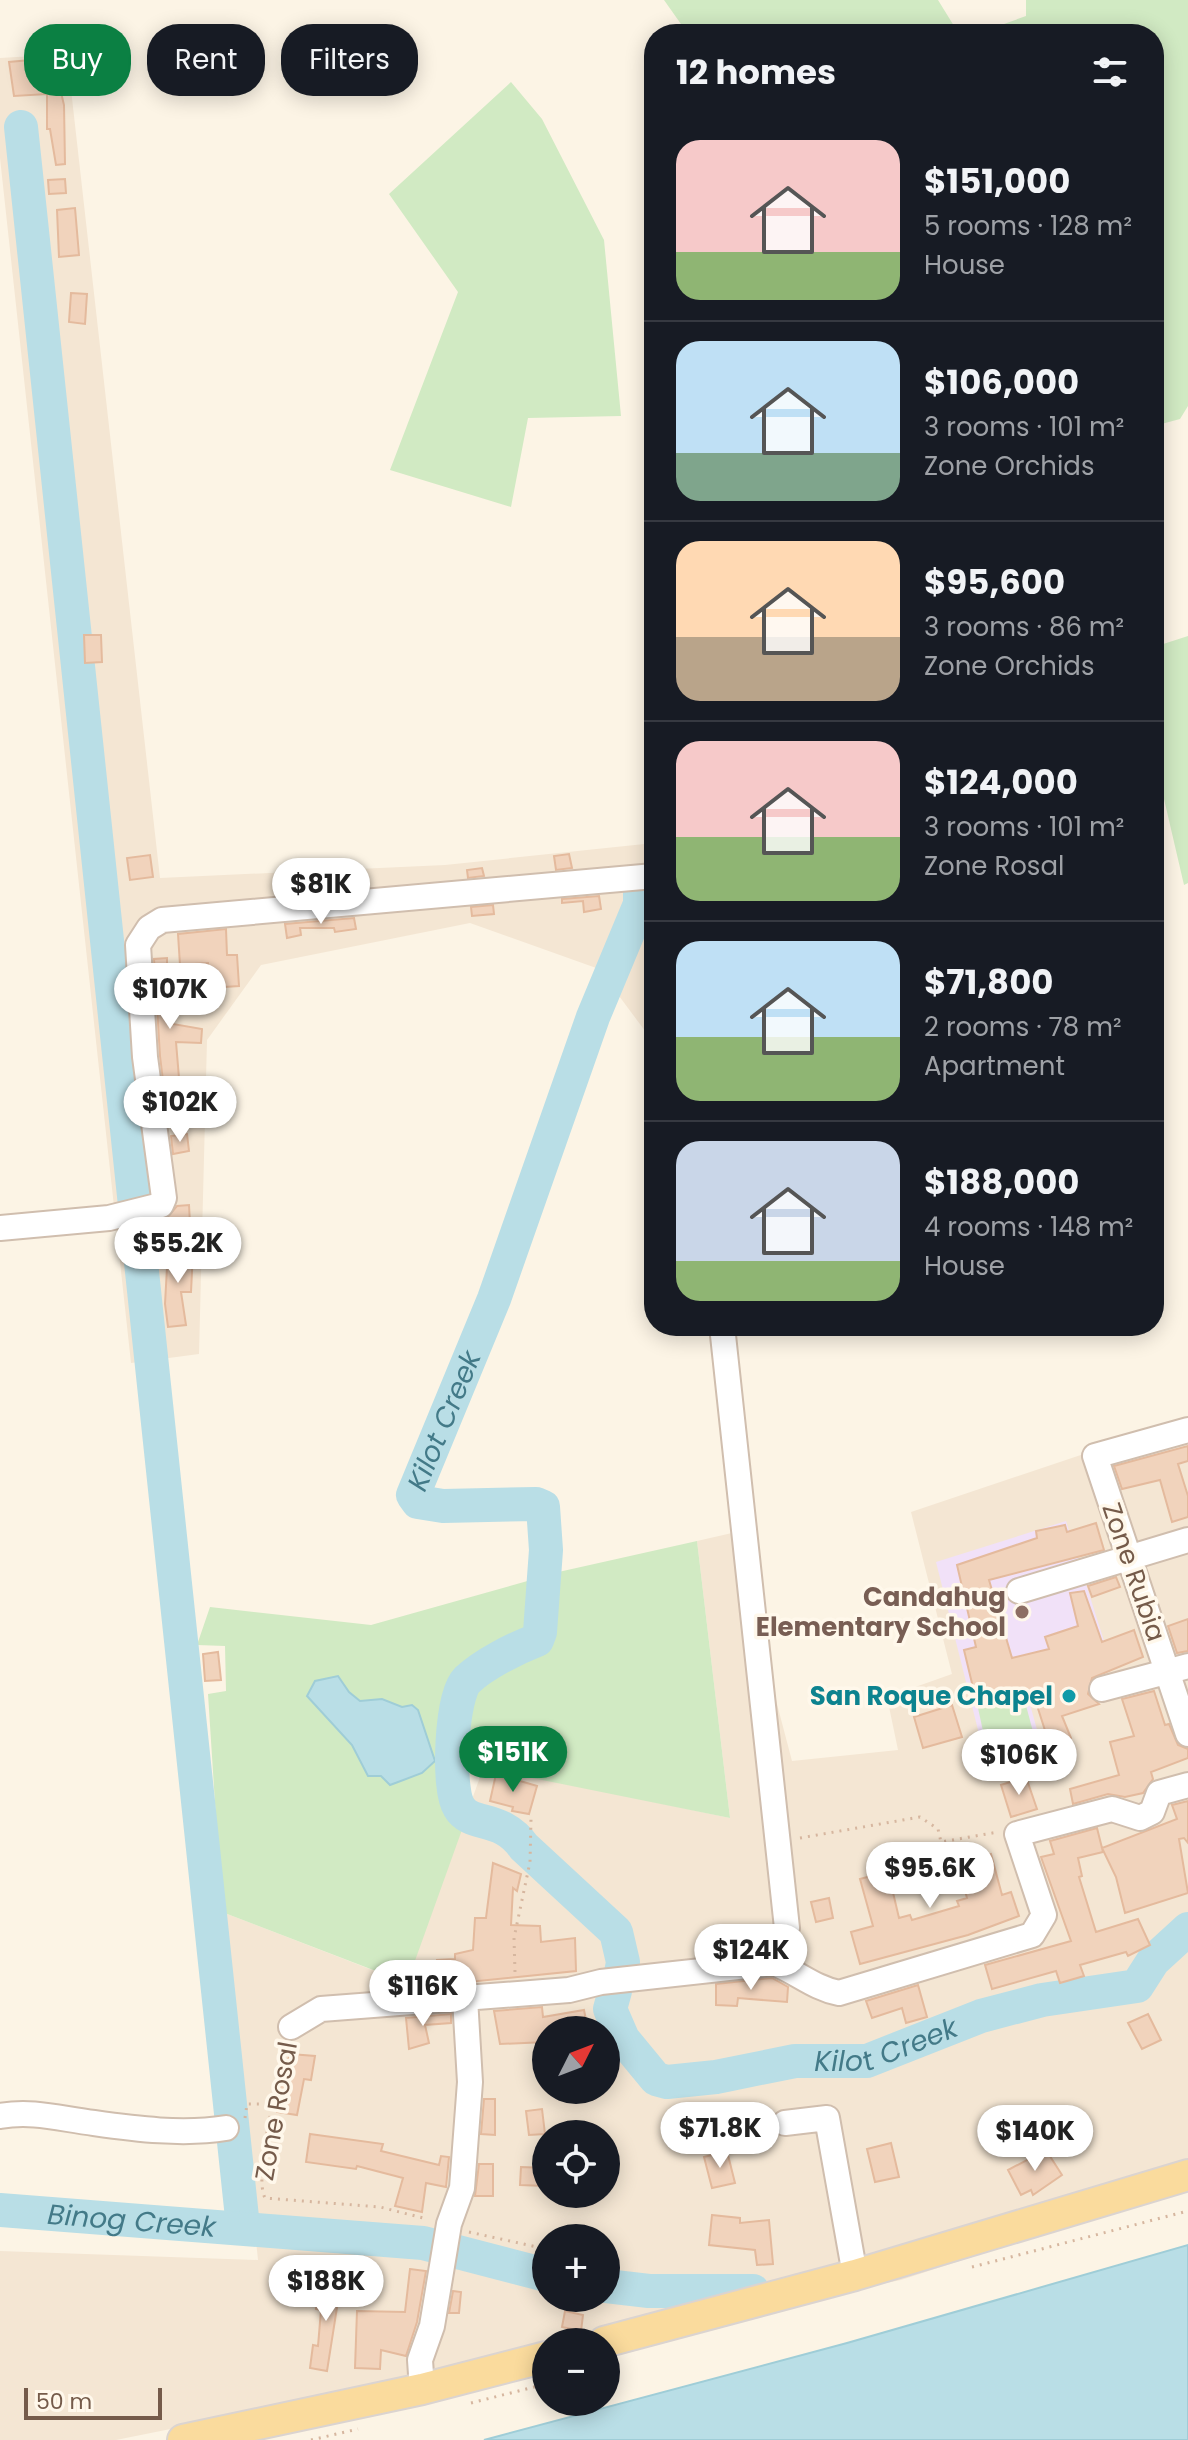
<!DOCTYPE html>
<meta charset="utf-8">
<style>
:root{--surface:#171b24;--page:#20242c;--text:#f1f3f6;--muted:#9ea1a6;--line:#363941;--accent:#0b8043}
body{margin:0;font-family:Poppins,sans-serif;background:var(--page);color:var(--text);height:100vh;display:flex;flex-direction:column;font-size:30px;white-space:nowrap}
*{box-sizing:border-box;margin:0}
p{font-size:26px;color:var(--muted)}
.icon{flex:none;width:44px;height:44px;fill:none;stroke:currentColor;stroke-width:2;stroke-linecap:round;stroke-linejoin:round}
.map{position:relative;flex:1;overflow:hidden}
.side{position:absolute;left:644px;top:24px;width:520px;height:1312px;display:flex;flex-direction:column;background:var(--surface);border-radius:32px;box-shadow:0 4px 20px #0003}
.side>*{flex:none}
.guide{position:absolute;left:24px;top:24px;width:500px;height:72px;display:flex;gap:16px}
.needle{width:52px;rotate:48deg}
.controls{position:absolute;left:532px;top:2016px;display:grid;gap:16px}
.controls a{display:grid;place-items:center;width:88px;height:88px;border-radius:50%;background:var(--surface);box-shadow:0 4px 20px #0003;font-size:40px}
.scale{position:absolute;left:24px;bottom:20px;width:138px;box-sizing:border-box;padding-left:8px;border:4px solid #755b4a;border-top:0;font-size:22px;line-height:28px;white-space:nowrap;color:#755b4a;-webkit-text-stroke:6px #fff8eb;paint-order:stroke}
.price{position:absolute;translate:-50% -68px;padding:0 18px;border-radius:28px;background:#fff;color:#222;font-size:26px;line-height:52px;filter:drop-shadow(0 2px 4px #0008)}
.price::after{content:'';position:absolute;left:50%;top:48px;width:24px;height:18px;margin-left:-12px;background:inherit;clip-path:polygon(0 0,100% 0,50% 100%)}
.price.current{background:var(--accent);color:#fff}
ul{padding:0;list-style:none}
li{display:flex;align-items:center;gap:24px;height:200px;padding:0 32px}
li+li{border-top:2px solid var(--line)}
li span{display:grid;place-items:center;flex:none;width:224px;height:160px;border-radius:24px;color:#555}
li>.icon{margin-inline-start:auto}
span .icon{width:96px;height:96px;fill:#fffc;stroke-width:1}
li b{font-size:34px}
h2{display:flex;justify-content:space-between;align-items:center;height:96px;padding:0 32px;font-size:34px}
.chip{padding:0 28px;border-radius:32px;background:var(--surface);box-shadow:0 4px 20px #0003;font-size:28px;line-height:72px}
.chip.current{background:var(--accent);color:#fff}
.map>svg:first-child{display:block}
.residential{fill:#f4e6d3;fill-rule:evenodd}
.education{fill:#f1e1f8}
.green{fill:#d1eac3}
.water{fill:#b9dee6;stroke:#9fcdd7;stroke-width:2}
.lines{fill:none;stroke-linecap:round;stroke-linejoin:round}
.river{stroke:#b9dee6;stroke-width:34}
.building{fill:#f1d3bc;stroke:#e4ba9d;stroke-width:2}
.minor-casing{stroke:#d0beae;stroke-width:28}
.major-casing{stroke:#dbd4d0;stroke-width:34}
.path{stroke:#d6b69f;stroke-width:3;stroke-dasharray:2 6;stroke-linecap:butt}
.minor{stroke:#fff;stroke-width:24}
.major{stroke:#fadb9d;stroke-width:30}
.education-dot{fill:#8d6e63;stroke:#fff8eb;stroke-width:3}
.culture-dot{fill:#0f9aa8;stroke:#fff8eb;stroke-width:3}
.labels{text-anchor:middle;stroke-width:7;stroke-linejoin:round;paint-order:stroke}
.street-label{font-size:26px;fill:#755b4a;stroke:#fff8eb}
.education-label{font-size:26px;font-weight:bold;fill:#785e54;stroke:#fff8eb;text-anchor:end}
.culture-label{font-size:26px;font-weight:bold;fill:#0d838f;stroke:#fff8eb;text-anchor:end}
.water-label{font-size:28px;font-style:italic;fill:#437a88;stroke:#fff8eb}
</style>
<div class="map">
<svg width="1188" height="2440" viewBox="0 0 1188 2440">
<rect width="100%" height="100%" fill="#fcf4e5"/>
<path class="residential" d="M67 54 160 878 445 865 654 843V1043L599 969 470 923 261 965 207 1040 199 1354 131 1363 0 158V58Z
M1188 1419V2187L901 2280 598 2342H546V2353L116 2440H0V2251L258 2260 222 1912 406 1983 484 1766 730 1818 697 1541 732 1533 792 1761 898 1750 887 1697 952 1674 911 1512ZM546 2030H606V2090H546ZM546 2134H606V2194H546ZM546 2238H606V2298H546Z"/>
<path class="education" d="M1066 1521 1111 1663 1026 1690 1046 1762 989 1774 936 1562Z"/>
<path class="green" d="M664 0H938L959 34H688Z
M1026 0H1188V406L1180 419 1154 426V34H976L1026 16Z
M511 82 542 119 604 240 621 416 528 418 511 507 390 470 458 292 389 194Z
M1188 636V883L1184 885 1161 786 1154 737V647Z
M697 1541 730 1818 463 1764 464 1727 473 1686 545 1649 551 1635 554 1573Z
M531 1580 528 1629 455 1675C437 1709 439 1778 446 1815L463 1827 407 1983 222 1912 208 1694 226 1691 225 1646 197 1645 210 1607 371 1625Z
M1024 1698 1040 1758 991 1768 978 1708Z"/>
<path class="water" d="M338 1676 349 1692 360 1701 382 1699 402 1707 412 1705 418 1710 435 1761 422 1773 390 1785 381 1776H368L352 1745 307 1696 315 1681Z
M1188 2245V2440H484L847 2343Z"/>
<g class="lines">
<g class="river">
<path d="M21 127 243 2227"/>
<path id="s1" d="M621 1973 623 1962 616 1932 524 1847C501 1814 471 1828 459 1807 447 1788 451 1696 467 1680 484 1664 514 1649 537 1640L540 1632 546 1550 543 1507 536 1504 443 1506 418 1502 413 1495 494 1299 593 1017 640 904V892"/>
<path id="s2" d="M615 1991 610 2009 623 2039 656 2079 667 2082 716 2077 795 2061H867L981 2016 1042 2000 1137 1986 1153 1961 1188 1929"/>
<path id="s3" d="M0 2210 423 2243 546 2275"/>
<path d="M606 2286 649 2291H753"/>
</g>
</g>
<path class="building" d="M30 60 31 72 56 71 64 105 65 164 56 165 50 129H47V94L14 96 9 62Z
M65 179 66 193 49 194 48 180Z
M75 208 79 255 59 257 57 210Z
M71 293 87 294 85 324 69 322Z
M84 635H101L102 662 85 663Z
M569 854 572 868 556 870 554 856Z
M150 855 153 877 130 880 127 858Z
M482 868 484 876 468 878 467 870Z
M599 896 601 909 584 912 583 901 562 903V899Z
M493 905 494 914 472 916 471 907Z
M354 918 356 929 335 932 334 928H300L301 935 287 938 285 924Z
M226 929 227 955H237L239 986 209 988 208 963 180 965 178 934Z
M167 958V1023L202 1029 201 1043 176 1042 180 1090 164 1089 160 1056 154 959Z
M187 1134 189 1151 173 1154 171 1136Z
M189 1205 190 1224 165 1226V1220L177 1206Z
M168 1249 193 1251 191 1292H181L186 1325 168 1327 165 1304Z
M1188 1446V1461L1178 1464 1188 1496V1517L1172 1522 1160 1480 1122 1489 1114 1466Z
M1096 1523 1104 1550 989 1580 1012 1658 1049 1649 1045 1637 1078 1626 1070 1593 1084 1591 1102 1642 1134 1630 1143 1657 1092 1678 1088 1694 1099 1704 1062 1716 1071 1738 1050 1746 1033 1693 977 1704 964 1650 976 1647 957 1565 1037 1538 1036 1531 1065 1525 1067 1532Z
M1116 1577 1120 1587 1092 1597 1088 1586Z
M1188 1619V1651L1177 1653 1168 1626Z
M218 1652 221 1680 205 1681 203 1654Z
M1154 1691 1165 1725 1169 1724 1178 1745 1188 1749V1758L1151 1772 1153 1779 1143 1793 1125 1797 1108 1794 1073 1804 1070 1789 1119 1775 1110 1742 1134 1736 1122 1699Z
M952 1705 962 1737 923 1748 914 1717Z
M496 1774 537 1786 529 1814 512 1811 513 1807 490 1801Z
M1026 1777 1037 1809 1011 1817 1001 1785Z
M1188 1801V1843L1184 1838 1179 1839 1188 1893 1125 1913 1116 1877 1102 1848 1177 1819 1172 1805Z
M1097 1828 1103 1852 1078 1858 1082 1876 1079 1877 1096 1932 1138 1919 1150 1945 1128 1956 1126 1952 1080 1965 1084 1976 1060 1983 1056 1971 992 1989 985 1965 1071 1941 1041 1857 1054 1854 1050 1841Z
M991 1854 1002 1895 1011 1892 1019 1916 968 1935 860 1964 851 1932 873 1926 860 1879 901 1868 899 1861 922 1855 928 1876 891 1884 899 1918 910 1915 912 1920 959 1906 957 1901 967 1898 957 1862Z
M493 1863 521 1874 517 1891 513 1888 511 1925 540 1926 541 1942 575 1938 576 1971 439 1985 437 1960 455 1959V1954L473 1950 475 1918H486Z
M829 1898 833 1918 816 1922 811 1902Z
M772 1978 788 1987 787 2002 738 1998 737 2006 716 2005V1984Z
M918 1985 927 2017 906 2023 902 2008 872 2018 866 2001Z
M542 2007 543 2017 584 2010 588 2030H546V2042L500 2044 494 2011Z
M451 2014V2023L425 2025 429 2043 409 2049 406 2018Z
M1148 2014 1161 2040 1142 2049 1128 2023Z
M290 2054 315 2056 311 2080 304 2079 297 2115 277 2112 280 2082Z
M484 2099H495V2135L481 2134Z
M542 2109 545 2134 529 2135 526 2111Z
M310 2134 383 2144 381 2151 439 2165 441 2156 449 2157 446 2187 426 2183 422 2212 395 2206 403 2178 357 2166 356 2169 306 2162Z
M891 2143 899 2177 875 2182 867 2149Z
M1046 2150 1062 2175 1033 2195 1031 2190 1021 2195 1008 2170Z
M727 2151 735 2183 712 2188 704 2157Z
M479 2164H493V2196H475Z
M521 2167 546 2168 545 2186 520 2185Z
M712 2215 740 2218V2223L769 2220 773 2264 757 2265 755 2250 709 2245Z
M410 2269 426 2271 417 2322 406 2356 381 2350 380 2369 355 2368 357 2311 405 2312Z
M321 2279 341 2282 327 2371 310 2368 313 2345 318 2346 321 2310 316 2309Z
M453 2291 461 2292 459 2313H449Z
M565 2311 583 2315 581 2331 562 2327Z"/>
<g class="lines">
<g class="minor-casing">
<path id="minor" d="M0 1228 109 1218 161 1205 164 1198 145 1057 138 945 149 928 162 920 654 876
M722 1326 787 1928 774 1963
M1188 1430 1095 1456 1188 1734
M1019 1591 1188 1540
M1102 1689 1188 1666
M774 1963C797 1972 814 1988 839 1993L1032 1935 1044 1915 1017 1834 1112 1809 1140 1818 1152 1812 1159 1793 1188 1785
M291 2027 321 2009 569 1990 601 1982 774 1963
M0 2116C33 2110 61 2119 94 2123 136 2129 183 2135 226 2128
M785 2123 827 2118 855 2275
M422 2389 420 2360 432 2326 449 2224 462 2188 470 2082 465 1998"/>
</g>
<g class="major-casing">
<path id="major" d="M604 2342 855 2275 1188 2175
M183 2440 422 2389 546 2357"/>
</g>
<path class="path" d="M800 1838 920 1817 938 1829 941 1842 998 1832
M515 1972 514 1938 530 1862 531 1819
M287 2046C279 2074 253 2176 265 2198L380 2207 427 2219
M245 2118 247 2104H273
M469 2232 546 2249
M972 2267 1188 2211
M471 2403 546 2384
M311 2440 358 2429"/>
<use href="#minor" class="minor"/>
<use href="#major" class="major"/>
</g>
<circle class="education-dot" cx="1022" cy="1612" r="8"/>
<circle class="culture-dot" cx="1069" cy="1696" r="8"/>
<g class="labels">
<g class="street-label">
<text transform="translate(1134 1572) rotate(71)" y="9">Zone Rubia</text>
<text transform="translate(276 2111) rotate(-80)" y="9">Zone Rosal</text>
</g>
<g class="education-label">
<text x="1006" y="1606">Candahug<tspan x="1006" dy="30">Elementary School</tspan></text>
</g>
<g class="culture-label">
<text x="1053" y="1705">San Roque Chapel</text>
</g>
<g class="water-label">
<text dy="10" stroke="none"><textPath href="#s1" startOffset="806">Kilot Creek</textPath></text>
<text dy="10" stroke="none"><textPath href="#s2" startOffset="338">Kilot Creek</textPath></text>
<text dy="10" stroke="none"><textPath href="#s3" startOffset="132">Binog Creek</textPath></text>
</g>
</g>
</svg>
<div class="controls">
<a><svg class="needle" viewBox="-14 -14 28 28"><path d="M0-13l5 13h-10z" fill="#e53935"/><path d="M0 13l5-13h-10z" fill="#9ea1a6"/></svg></a>
<a><svg class="icon" aria-label="locate" viewBox="0 0 24 24"><circle cx="12" cy="12" r="6"/><path d="M12 2v4M12 18v4M2 12h4M18 12h4"/></svg></a>
<a>+</a>
<a>−</a>
</div>
<div class="scale">50 m</div>
<b class="price" style="left:321px;top:926px">$81K</b>
<b class="price" style="left:170px;top:1031px">$107K</b>
<b class="price" style="left:180px;top:1144px">$102K</b>
<b class="price" style="left:178px;top:1285px">$55.2K</b>
<b class="price current" style="left:513px;top:1794px">$151K</b>
<b class="price" style="left:1019px;top:1797px">$106K</b>
<b class="price" style="left:930px;top:1910px">$95.6K</b>
<b class="price" style="left:751px;top:1992px">$124K</b>
<b class="price" style="left:423px;top:2028px">$116K</b>
<b class="price" style="left:720px;top:2170px">$71.8K</b>
<b class="price" style="left:1035px;top:2173px">$140K</b>
<b class="price" style="left:326px;top:2323px">$188K</b>
<div class="guide">
<a class="chip current">Buy</a>
<a class="chip">Rent</a>
<a class="chip">Filters</a>
</div>
<section class="side">
<h2>12 homes<svg class="icon" aria-label="filters" viewBox="0 0 24 24"><path d="M4 7h16M4 17h16"/><circle cx="9" cy="7" r="2"/><circle cx="15" cy="17" r="2"/></svg></h2>
<ul>
<li><span style="background:linear-gradient(#f6c9c9 70%,#8fb573 0)"><svg class="icon" aria-label="home" viewBox="0 0 24 24"><path d="M3 11l9-7 9 7M6 9v11h12V9"/></svg></span><div><b>$151,000</b><p>5 rooms · 128 m²</p><p>House</p></div></li>
<li><span style="background:linear-gradient(#bfe0f5 70%,#7fa58c 0)"><svg class="icon" aria-label="home" viewBox="0 0 24 24"><path d="M3 11l9-7 9 7M6 9v11h12V9"/></svg></span><div><b>$106,000</b><p>3 rooms · 101 m²</p><p>Zone Orchids</p></div></li>
<li><span style="background:linear-gradient(#ffd9b3 60%,#b9a48a 0)"><svg class="icon" aria-label="home" viewBox="0 0 24 24"><path d="M3 11l9-7 9 7M6 9v11h12V9"/></svg></span><div><b>$95,600</b><p>3 rooms · 86 m²</p><p>Zone Orchids</p></div></li>
<li><span style="background:linear-gradient(#f6c9c9 60%,#8fb573 0)"><svg class="icon" aria-label="home" viewBox="0 0 24 24"><path d="M3 11l9-7 9 7M6 9v11h12V9"/></svg></span><div><b>$124,000</b><p>3 rooms · 101 m²</p><p>Zone Rosal</p></div></li>
<li><span style="background:linear-gradient(#bfe0f5 60%,#8fb573 0)"><svg class="icon" aria-label="home" viewBox="0 0 24 24"><path d="M3 11l9-7 9 7M6 9v11h12V9"/></svg></span><div><b>$71,800</b><p>2 rooms · 78 m²</p><p>Apartment</p></div></li>
<li><span style="background:linear-gradient(#c9d6e8 75%,#8fb573 0)"><svg class="icon" aria-label="home" viewBox="0 0 24 24"><path d="M3 11l9-7 9 7M6 9v11h12V9"/></svg></span><div><b>$188,000</b><p>4 rooms · 148 m²</p><p>House</p></div></li>
</ul>
</section>
</div>
